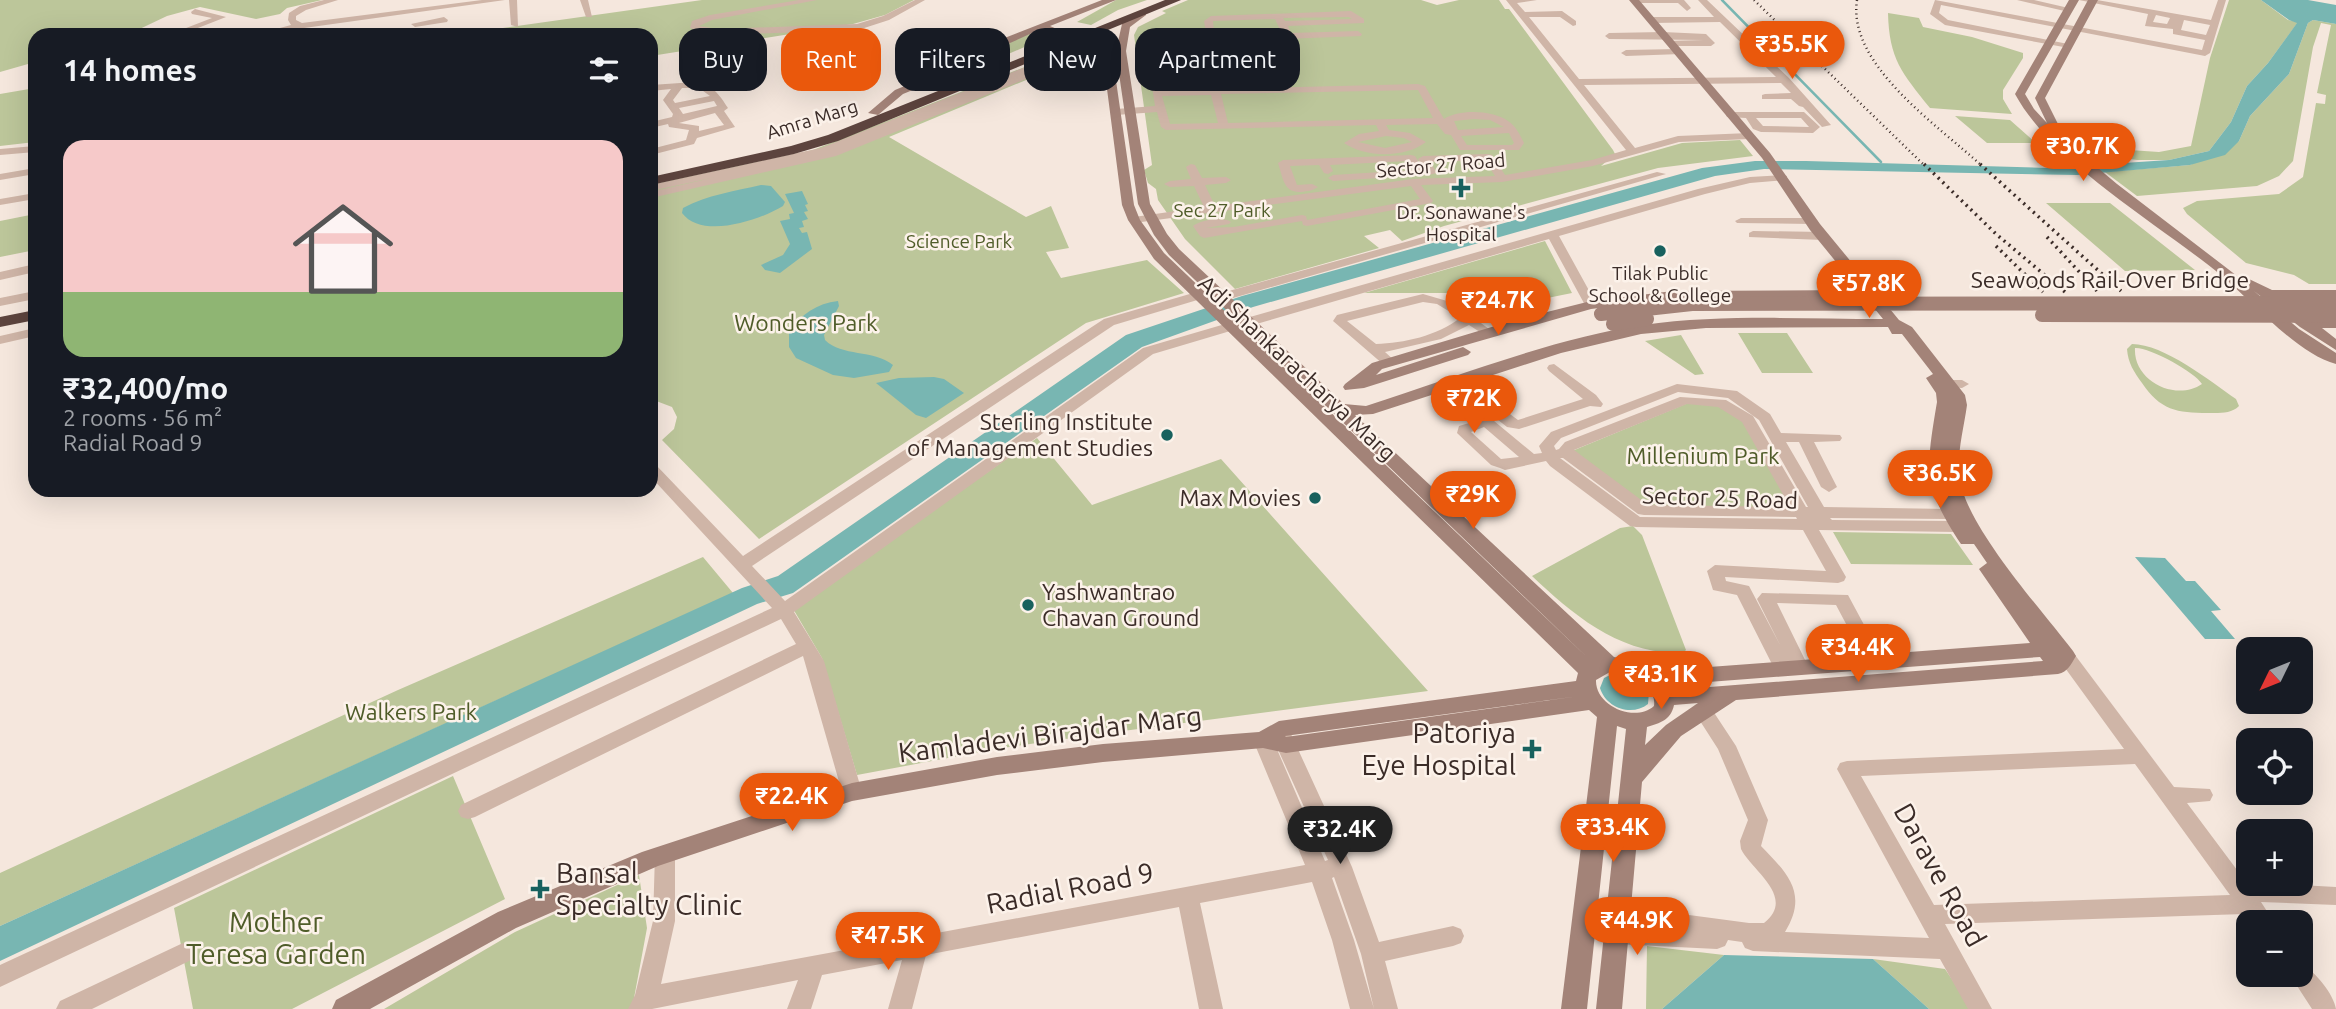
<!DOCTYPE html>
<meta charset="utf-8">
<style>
:root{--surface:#171b24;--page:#242831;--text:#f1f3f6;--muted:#9ea1a6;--accent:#ea580c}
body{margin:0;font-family:Ubuntu,sans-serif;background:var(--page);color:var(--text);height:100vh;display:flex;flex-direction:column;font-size:26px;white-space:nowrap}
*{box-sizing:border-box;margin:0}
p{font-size:23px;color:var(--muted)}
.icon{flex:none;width:38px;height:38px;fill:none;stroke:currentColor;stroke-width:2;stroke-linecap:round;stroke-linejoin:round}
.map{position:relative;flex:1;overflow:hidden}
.details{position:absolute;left:28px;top:28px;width:630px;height:469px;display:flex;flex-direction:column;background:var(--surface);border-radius:21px;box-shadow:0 7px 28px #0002}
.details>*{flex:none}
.guide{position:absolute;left:679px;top:28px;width:665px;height:63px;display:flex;gap:14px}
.needle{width:46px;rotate:227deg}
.tools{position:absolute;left:2236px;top:637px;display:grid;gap:14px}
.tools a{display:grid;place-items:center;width:77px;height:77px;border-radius:14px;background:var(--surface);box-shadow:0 7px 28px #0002;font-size:35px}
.price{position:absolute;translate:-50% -60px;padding:0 16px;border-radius:24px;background:var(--accent);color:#fff;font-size:23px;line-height:46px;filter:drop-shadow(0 2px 4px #0008)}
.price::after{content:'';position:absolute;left:50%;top:42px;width:21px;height:16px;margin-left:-10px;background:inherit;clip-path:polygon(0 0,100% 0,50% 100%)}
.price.active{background:#222;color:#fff}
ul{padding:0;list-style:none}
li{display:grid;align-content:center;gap:14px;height:371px;padding:0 35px}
li span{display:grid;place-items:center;height:217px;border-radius:21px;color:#555}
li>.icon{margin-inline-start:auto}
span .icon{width:126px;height:126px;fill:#fffc;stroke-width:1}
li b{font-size:30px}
h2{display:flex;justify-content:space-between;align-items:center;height:84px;padding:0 35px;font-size:30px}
.chip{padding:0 24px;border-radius:21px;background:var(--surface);box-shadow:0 7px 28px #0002;font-size:24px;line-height:63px}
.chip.active{background:var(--accent);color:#fff}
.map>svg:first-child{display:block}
.green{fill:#bcc69a;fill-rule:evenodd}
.water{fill:#78b6b2}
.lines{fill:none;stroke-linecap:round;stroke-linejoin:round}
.stream{stroke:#78b6b2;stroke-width:2.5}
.street{fill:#cfb5a7;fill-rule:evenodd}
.secondary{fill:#a38378;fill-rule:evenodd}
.highway{fill:#5d443e;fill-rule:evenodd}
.rail-far1{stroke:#3b2c28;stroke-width:2.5;stroke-dasharray:1 3.5;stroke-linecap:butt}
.rail{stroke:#3b2c28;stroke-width:3.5;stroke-dasharray:2 4.5;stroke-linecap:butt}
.secondary-bridge{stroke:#a38378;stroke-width:14}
.poi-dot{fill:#18615e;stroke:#fcf2ea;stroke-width:2.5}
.labels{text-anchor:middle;stroke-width:5;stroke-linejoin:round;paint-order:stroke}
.far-street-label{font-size:19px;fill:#3b2c28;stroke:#fcf2ea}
.far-park-label{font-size:19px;fill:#4f5c29;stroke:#fcf2ea}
.far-poi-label{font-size:19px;fill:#3b2c28;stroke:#fcf2ea}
.street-label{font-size:23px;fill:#3b2c28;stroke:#fcf2ea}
.park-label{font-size:23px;fill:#4f5c29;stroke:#fcf2ea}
.poi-label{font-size:23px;fill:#3b2c28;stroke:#fcf2ea;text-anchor:end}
.near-poi-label{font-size:28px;fill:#3b2c28;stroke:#fcf2ea;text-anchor:end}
.near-street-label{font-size:28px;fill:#3b2c28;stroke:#fcf2ea}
.near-park-label{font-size:28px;fill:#4f5c29;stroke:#fcf2ea}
</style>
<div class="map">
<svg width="2336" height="1009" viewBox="0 0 2336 1009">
<rect width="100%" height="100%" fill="#f5e7dd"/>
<path class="green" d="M0 0H322L287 8 280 14 256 19 200 7 167 16 127 35H35V62L0 72Z
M702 0H914L885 15 853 24 651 56V35H453Z
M1116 0H1147L1118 10 1091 25 1077 22Z
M1188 0H1421L1437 5 1459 0H1499L1505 9H1509L1613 150 1615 154 1601 166 1682 143 1740 140 1753 156 1658 168 1444 226 1402 241 1390 230 1364 236 1379 248 1235 289 1185 239 1158 200 1156 189 1148 183 1144 170 1152 165 1134 35 1138 27 1166 13 1162 11Z
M2229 0H2261L2288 20 2298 22 2268 63 2247 86 2231 122 2209 151 2169 160H2137L2095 154 2070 146 2159 152 2191 146 2210 58Z
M1888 13 1919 18 1923 27 1972 37 2023 53V58L2003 90V99L2012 114 1930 108C1902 73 1889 59 1888 13Z
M2313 20 2336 24V284H2309L2294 275 2246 263 2187 214 2183 208 2197 201 2279 194 2303 177 2316 103 2325 104 2326 95 2317 93 2331 25 2321 23 2313 47 2293 161 2279 176 2257 186 2137 196 2105 172 2190 165 2239 141 2250 116 2289 74 2308 23Z
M1045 31 1052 35 1006 55 998 54C1005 41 1030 32 1045 31Z
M1076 55 1097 60H1074L889 137 1026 217 1051 206 1069 248 1046 252 1061 278 1147 260 1184 293 1086 323 759 539 662 440 674 429 677 417 672 407 651 399V185L813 150 1045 59 1051 57 1059 60Z
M35 88V142L0 146V94Z
M1955 116 2010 120 2036 143H1987Z
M2046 203H2110L2195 270 2125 271Z
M35 214V250L0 257V221Z
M1545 241 1572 293 1523 303 1508 293H1364Z
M1738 333H1787L1813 373H1762Z
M1681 335 1704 374 1695 375 1645 341Z
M2132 344C2164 344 2210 381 2236 399L2239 406C2231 414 2219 413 2208 413 2177 413 2160 410 2142 383 2134 372 2128 363 2127 349ZM2135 348C2149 347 2195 372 2202 384 2176 402 2133 381 2135 348Z
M1688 403 1718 406 1743 421 1792 508 1646 507 1572 451Z
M1037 438 1092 505 1221 459 1428 691 1100 734 996 749 857 775 822 658 792 607Z
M1633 526 1642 535 1686 650 1684 652C1623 657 1573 615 1532 576L1620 528Z
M1833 532 1951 534 1973 565 1851 564Z
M703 557 733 593 0 926V873L398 690Z
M453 776 505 899 292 1009H193L174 908Z
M639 875 647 928 632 1009H384L515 932Z
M1647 946 1724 955 1662 1009H1646Z
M1873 959 1945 969 1972 1009H1929Z"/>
<path class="water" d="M2261 0H2308L2336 5V24L2313 20 2308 23 2289 74 2250 116 2239 141 2225 155 2190 165 2077 175 1764 169 1715 176 1253 307 1142 347 793 593 757 604 0 961V926L742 588 778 576 1126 335 1242 296 1702 168 1755 161H1806L2048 168 2169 160 2209 151 2231 122 2247 86 2268 63 2297 23 2289 20Z
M761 185 771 186 785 202 783 206C760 220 702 240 682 213L683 208C707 195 735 191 761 185Z
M802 191 808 204 805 205 808 211 804 212 808 219 802 221 804 227 799 228 802 233 807 232 812 249 780 273 765 270 761 265 783 255 790 244 780 221 790 219 789 214 794 213 785 194Z
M838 301 839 306 824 335 825 340C842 357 873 349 893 365L889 372 854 378 833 375 796 358 789 347V331C801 315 817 303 838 301Z
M934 377 944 379 964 393 926 418 916 415 876 383 899 378Z
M2135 557 2165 558 2186 581H2195L2221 610 2211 611 2235 639H2205Z
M1610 675C1626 673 1641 678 1649 692L1648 704C1632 717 1606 708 1600 688L1604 678Z
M1724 955 1873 959 1929 1009H1662Z"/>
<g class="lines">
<path class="stream" d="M1722 0 1881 162"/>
<path class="street" d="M324 0H338L306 10 296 16V20L302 23 482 0H505L297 29 269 35H254L291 25 288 20 289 13 300 6Z
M509 0H517L518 27 511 25Z
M580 0H588L592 17H586Z
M799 0H817L712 20 699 26 717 29 857 24 883 16 915 0H925L889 20 858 30 717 35 690 28 692 21 710 15Z
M1506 0H1537L1517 3 1525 12 1562 11 1576 21V25L1573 26 1560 17H1529L1579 79 1776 77 1720 22 1651 23 1647 20 1651 17H1714L1698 0H1707L1789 78 1831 125 1822 127 1803 107 1799 106 1791 99H1762V95L1765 94 1791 93 1781 83 1584 85 1635 148 1678 136 1749 133 1754 136 1749 139 1679 142 1593 166 1502 182 1421 185 1433 201 1431 203 1307 226 1303 225 1302 221 1204 238 1200 236 1193 226C1201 220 1222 216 1231 222L1229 224 1206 228 1234 227 1302 215 1306 216 1307 220 1420 199 1411 186 1134 223 1128 220 1134 217 1204 207 1194 186 1170 187 1164 184 1170 181 1191 179 1186 167 1191 164 1195 165 1202 178 1226 177 1231 180 1226 183 1205 185 1215 206 1413 179 1495 176 1485 160 1430 162 1437 173 1428 175 1418 159 1423 156 1488 154 1492 155 1505 175 1592 160 1626 150Z
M1633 0H1684L1691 8 1687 11 1678 3H1636Z
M1935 0 2202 50 2205 40 2173 34V29L2145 26 2148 14 2079 0H2097L2211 20 2218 0H2226L2210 53 2205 56 1941 5 1939 13 1948 20 2073 45 2069 48 1945 25 1930 14ZM2156 15 2170 18 2167 24 2153 22ZM2184 20 2210 25 2206 35 2181 30Z
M2017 0H2034L2073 9 2069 12Z
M195 9 226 17 180 35H168L212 18 192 14 191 12Z
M1351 11 1364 19V23L1288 26 1291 33 1358 31 1362 34 1361 36 1160 44 1159 49H1175L1180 52 1175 55H1158L1157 62 1248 60 1253 63 1261 84 1256 87 1253 86 1249 79 1224 80 1219 77 1224 74 1247 73 1244 66 1158 68 1159 77 1184 76 1189 79 1184 82 1160 83 1161 90 1209 89 1208 84 1213 81 1216 82 1219 89 1418 84 1425 86 1444 119C1459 109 1492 110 1508 121 1516 126 1520 135 1524 143L1519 150H1460L1451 135 1445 134 1437 124 1386 125 1389 130 1410 133 1426 142C1406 158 1365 158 1344 143L1359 134 1379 131 1376 125 1166 130 1161 127 1157 112 1116 115 1111 112 1116 109 1155 106 1147 52 1153 39 1282 34 1275 19 1213 21 1214 32 1210 35 1206 32 1204 21 1211 16ZM1349 17 1352 19 1285 21 1283 18ZM1418 90 1433 118 1228 123 1221 94ZM1211 95 1218 123 1170 124 1162 96ZM1474 119 1490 120 1504 127 1458 130 1454 121ZM1509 133 1514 143 1512 145H1467L1461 136ZM1386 136 1404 138 1412 142 1385 148 1358 142Z
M444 17 448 20 447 22 415 27 411 24Z
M1663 32 1706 34 1715 43 1711 46H1670L1666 43 1667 41 1704 40 1609 39 1605 36 1609 33Z
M1216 47H1244L1249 50 1244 53 1213 52 1211 50Z
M1678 49 1683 52 1681 54 1626 56 1621 53 1626 50Z
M1051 57 1068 62 836 156 651 198V192L716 177 651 191V185L821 148Z
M695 82C712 84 719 94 728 108L724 111 735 127 697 138 694 144 651 155V149L686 140 689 130 669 127 668 124 651 128V122L672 117 673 114 663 100 671 89 651 91V85ZM682 88H699L710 96 675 103 673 100ZM714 101 717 106 683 114 679 108ZM715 113 724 125 699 131V126L679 123Z
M1731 112H1804L1820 127 1813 133 1761 132 1753 129 1746 118 1727 117 1726 115ZM1756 118H1801L1809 127 1763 126Z
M35 146V152L0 155V149Z
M1411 155 1415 156 1426 173 1425 175 1333 181 1328 178 1333 175 1414 170 1408 161 1330 165 1333 171 1328 174 1324 173 1319 165 1290 166 1297 185 1312 184 1318 187C1312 191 1308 191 1301 192 1283 193 1283 177 1278 163L1283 160Z
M35 168V174L0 180V174Z
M1657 172 1666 174 1226 300H1218L1216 297 1218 294Z
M1783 175 1787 176V180L1750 183 1705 194 1559 236 1597 305 1596 308H1586L1585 305 1549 239 1253 325H1243L1241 322 1243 319 1698 189 1750 177Z
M35 193V199L0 205V199Z
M1741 218H1812L1818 221 1812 224 1737 223 1735 221Z
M1753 231 1823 232 1829 236 1823 240 1749 237V233Z
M35 264V272L0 280V272Z
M35 291V299L0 306V298Z
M1200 291 1206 295 1204 298 1114 325 752 566 785 601 1143 348 1232 322 1239 326 1237 329 1153 354 794 612 824 661 862 792 859 798 852 800 845 798 842 792 803 656 475 817 468 819 461 817 458 811 461 805 796 644 781 619 0 987V965L772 608 651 477V463L656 465 743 556 1104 319Z
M1423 294 1454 303 1493 332 1486 336 1469 325 1441 339 1385 352 1396 362 1389 366 1384 365 1333 321 1337 315ZM1423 302 1437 304 1460 318C1437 336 1404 343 1376 344L1347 321Z
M35 328V336L0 344V336Z
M1554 364 1596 395 1603 404 1601 407 1590 406 1519 429 1507 427 1449 381 1456 377 1461 378 1518 420 1583 399 1549 371 1547 368 1549 365Z
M1950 380H1962L1969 384 1962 388 1945 387 1943 384Z
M1442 381 1447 382 1534 454 1542 453 1539 446 1551 432 1677 384 1737 391 1770 414 1781 433 1840 435 1842 438 1840 441 1814 442 1837 487 1829 492 1821 487 1799 442H1786L1824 507 1949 509 1973 516 1975 520 1957 532 1819 530 1846 577 1844 581 1838 583 1725 577 1726 581 1749 586 1780 645 1757 599 1762 593 1848 595 1884 662 1881 667H1869L1836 605 1777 603 1809 668 1806 673 1800 675 1792 670 1789 674 1783 676 1777 674 1737 595 1713 590 1707 571 1715 565 1826 571 1803 530 1636 527 1630 526 1550 466 1546 461 1505 470 1500 468 1491 465 1457 433 1459 426 1476 421 1437 388 1435 385 1437 382ZM1678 392 1728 398 1759 420 1808 507H1806L1753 416 1726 400 1680 397 1565 442 1559 449 1556 450 1554 446 1561 438ZM1687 404 1718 407 1742 422 1790 507 1648 505 1574 450ZM1484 427 1519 457 1501 459 1471 432ZM1560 458H1563L1638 514 1644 515 1796 517 1797 519 1640 517ZM1830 518 1948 519 1954 521 1832 520Z
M1953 449 1985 463 1988 466 1980 471 1948 457 1945 454Z
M2066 649 2072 651 2174 787 2210 789 2213 795 2210 801 2187 803 2246 882 2336 887V905L2261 902 2274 922H2250L2244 914 1945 924 1992 1009H1968L1940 959 1753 951 1745 948 1742 942 1728 940 1725 946 1717 949 1616 944 1608 941 1605 934 1608 927 1616 924 1637 925 1610 917 1607 910 1610 903 1618 900 1659 911 1749 923H1764C1797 897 1751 870 1741 849L1740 841 1748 820 1718 749 1693 710 1695 705 1702 703 1709 705 1736 746 1768 820 1761 846C1787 873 1809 893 1785 932L1929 938 1837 769 1840 763 1847 761 2124 749 2060 661 2057 656 2060 651ZM2135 764 2230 895 1934 905 1861 776Z
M1281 727 1288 729 1291 734 1352 867 1379 942 1453 926 1461 929 1464 936 1461 943 1453 946 1385 961 1398 1009H1374L1361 954 1334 877 1332 878 1354 940 1374 1009H1350L1332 940 1312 882 1200 903 1223 1009H1199L1179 907 926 955 912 1009H888L902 960 822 975 811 1009H787L798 980 652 1009H628L635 995 653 921 655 854 658 848 665 845 672 848 675 854V921L661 984 1305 865 1253 740 1256 735 1263 732 1270 735 1273 740 1325 861 1328 860 1271 734 1274 729Z
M183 943 191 946 194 953 191 960 92 1009H56L60 1001Z
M2301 965C2315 970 2334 995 2336 1009H2312L2290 975H2301Z"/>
<path class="secondary" d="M1102 0H1116L1050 26 1112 53 1134 205 1140 220 1164 253 1592 662 1169 255 1154 235 1138 204 1116 53 1092 41 1097 38 1117 46 1122 24 1140 11H1146V15L1130 27 1126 51 1150 204 1167 234 1179 249 1344 404 1366 406C1453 378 1554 338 1643 325 1722 314 1803 319 1883 319L1866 298 1673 299 1591 309 1382 369 1376 375 1463 347 1471 352 1468 355 1364 388 1345 390 1343 387 1345 384 1372 363 1515 320 1591 301 1673 291 1859 290 1810 230 1762 158 1629 0H1639L1770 153 1820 224 1899 320 1912 327 1965 395 1967 405C1964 427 1957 453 1959 475 1964 525 2042 610 2073 651L2076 656C2071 664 2068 672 2058 674L1736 700 1681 736 1642 782 1622 1009H1596L1626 729 1617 726 1587 1009H1561L1597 717 1589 710 1286 753 1263 748 1103 762 997 775 852 801 658 866 516 928 370 1009H332L336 1000 498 912 642 852 852 783 997 757 1103 744 1259 732 1279 721 1576 681 1578 673 1154 259 1128 220 1122 205 1103 58 1098 60 1066 55 1039 58 1034 55 1066 49 1102 55 1041 29 1010 43 988 59 903 94 878 115 868 113 895 90 980 55 1002 39ZM1888 327 1892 334H1902L1933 374 1926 378 1936 393 1937 402C1926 468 1922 486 1961 544H1974L1987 563 1979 569 2030 643 1655 671 1633 661 1614 657 1355 415 1373 414 1561 353 1641 334 1706 328ZM2040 657 2043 661 1671 690 1669 685ZM1610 672C1627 674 1657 683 1654 706 1635 723 1595 706 1596 680ZM1579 696 1286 737 1285 736ZM1698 703 1666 725 1645 745 1647 727C1660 723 1671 720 1674 705Z
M2069 0H2079L2025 94 2034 109 2047 123 2035 98 2088 0H2098L2045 98 2060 128 2061 137 2117 184 2241 279H2249L2272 290H2336V298H2283L2311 320H2336V328H2322L2336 339V350L2300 327 2254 291 2299 329 2336 353V364C2297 354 2253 302 2222 276 2159 224 2053 164 2015 94Z"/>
<path class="highway" d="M1165 0H1181L838 141 794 154 651 185V177L791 146 828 135Z
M35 310V320L0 327V317Z"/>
<path class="rail-far1" d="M1754 0 1925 166
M1857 0C1847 65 1939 126 1982 166"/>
<path class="rail" d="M1924 164 1996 234 2065 292
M1980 164 2121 291
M2047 237 2097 291
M1996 246 2043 292"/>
<path class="secondary-bridge" d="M1601 314 1692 304 2336 303
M2042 315 2336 316
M1613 324 1647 319"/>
</g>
<g class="poi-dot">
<path d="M1457.5 177.5h7v7h7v7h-7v7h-7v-7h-7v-7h7z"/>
<circle cx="1660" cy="251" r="7"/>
<circle cx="1167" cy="435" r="7"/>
<circle cx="1315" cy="498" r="7"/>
<circle cx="1028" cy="605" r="7"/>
<path d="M1528.5 738.5h7v7h7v7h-7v7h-7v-7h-7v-7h7z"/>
<path d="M536.5 878.5h7v7h7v7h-7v7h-7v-7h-7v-7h7z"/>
</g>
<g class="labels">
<g class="far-street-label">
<text transform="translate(812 119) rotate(-17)" y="7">Amra Marg</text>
<text transform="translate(1441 165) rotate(-5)" y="7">Sector 27 Road</text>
</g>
<g class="far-park-label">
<text x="1222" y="217">Sec 27 Park</text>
<text x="959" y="248">Science Park</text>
</g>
<g class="far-poi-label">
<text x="1461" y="219">Dr. Sonawane's<tspan x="1461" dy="22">Hospital</tspan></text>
<text x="1660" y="280">Tilak Public<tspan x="1660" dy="22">School &amp; College</tspan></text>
</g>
<g class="street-label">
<text x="2110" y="288">Seawoods Rail-Over Bridge</text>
<text transform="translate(1297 368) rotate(43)" y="8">Adi Shankaracharya Marg</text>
<text transform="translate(1720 498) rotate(2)" y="8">Sector 25 Road</text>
</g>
<g class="park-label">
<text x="806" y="331">Wonders Park</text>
<text x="1703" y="464">Millenium Park</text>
<text x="411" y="720">Walkers Park</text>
</g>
<g class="poi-label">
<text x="1153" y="430">Sterling Institute<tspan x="1153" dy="26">of Management Studies</tspan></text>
<text x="1301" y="506">Max Movies</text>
<text x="1042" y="600" text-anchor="start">Yashwantrao<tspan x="1042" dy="26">Chavan Ground</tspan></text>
</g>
<g class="near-poi-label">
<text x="1516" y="743">Patoriya<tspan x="1516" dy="32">Eye Hospital</tspan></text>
<text x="556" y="883" text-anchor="start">Bansal<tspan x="556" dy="32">Specialty Clinic</tspan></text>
</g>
<g class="near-street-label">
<text transform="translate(1050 734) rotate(-7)" y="10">Kamladevi Birajdar Marg</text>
<text transform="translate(1940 875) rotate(61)" y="10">Darave Road</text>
<text transform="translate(1070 888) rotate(-11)" y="10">Radial Road 9</text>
</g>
<g class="near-park-label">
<text x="276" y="932">Mother<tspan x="276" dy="32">Teresa Garden</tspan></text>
</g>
</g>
</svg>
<div class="tools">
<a><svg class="needle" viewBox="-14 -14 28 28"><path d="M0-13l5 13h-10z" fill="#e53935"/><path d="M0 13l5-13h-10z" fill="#9ea1a6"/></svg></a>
<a><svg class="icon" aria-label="locate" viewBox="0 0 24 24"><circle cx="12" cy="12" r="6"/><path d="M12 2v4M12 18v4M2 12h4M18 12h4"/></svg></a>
<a>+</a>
<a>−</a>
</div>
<b class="price" style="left:1792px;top:81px">₹35.5K</b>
<b class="price" style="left:2083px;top:183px">₹30.7K</b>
<b class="price" style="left:1869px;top:320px">₹57.8K</b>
<b class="price" style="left:1498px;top:337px">₹24.7K</b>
<b class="price" style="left:1474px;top:435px">₹72K</b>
<b class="price" style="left:1940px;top:510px">₹36.5K</b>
<b class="price" style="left:1473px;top:531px">₹29K</b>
<b class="price" style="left:1858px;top:684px">₹34.4K</b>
<b class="price" style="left:1661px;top:711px">₹43.1K</b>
<b class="price" style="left:792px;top:833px">₹22.4K</b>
<b class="price" style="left:1613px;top:864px">₹33.4K</b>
<b class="price active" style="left:1340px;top:866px">₹32.4K</b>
<b class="price" style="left:1637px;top:957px">₹44.9K</b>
<b class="price" style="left:888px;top:972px">₹47.5K</b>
<div class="guide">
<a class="chip">Buy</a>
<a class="chip active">Rent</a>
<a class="chip">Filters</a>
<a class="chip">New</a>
<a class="chip">Apartment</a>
</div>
<section class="details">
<h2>14 homes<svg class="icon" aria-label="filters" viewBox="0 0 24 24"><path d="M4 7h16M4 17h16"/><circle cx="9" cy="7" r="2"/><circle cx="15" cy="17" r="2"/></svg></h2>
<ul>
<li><span style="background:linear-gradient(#f6c9c9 70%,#8fb573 0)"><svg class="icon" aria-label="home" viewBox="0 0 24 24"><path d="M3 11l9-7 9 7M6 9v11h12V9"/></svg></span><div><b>₹32,400/mo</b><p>2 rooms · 56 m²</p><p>Radial Road 9</p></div></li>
</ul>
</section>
</div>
